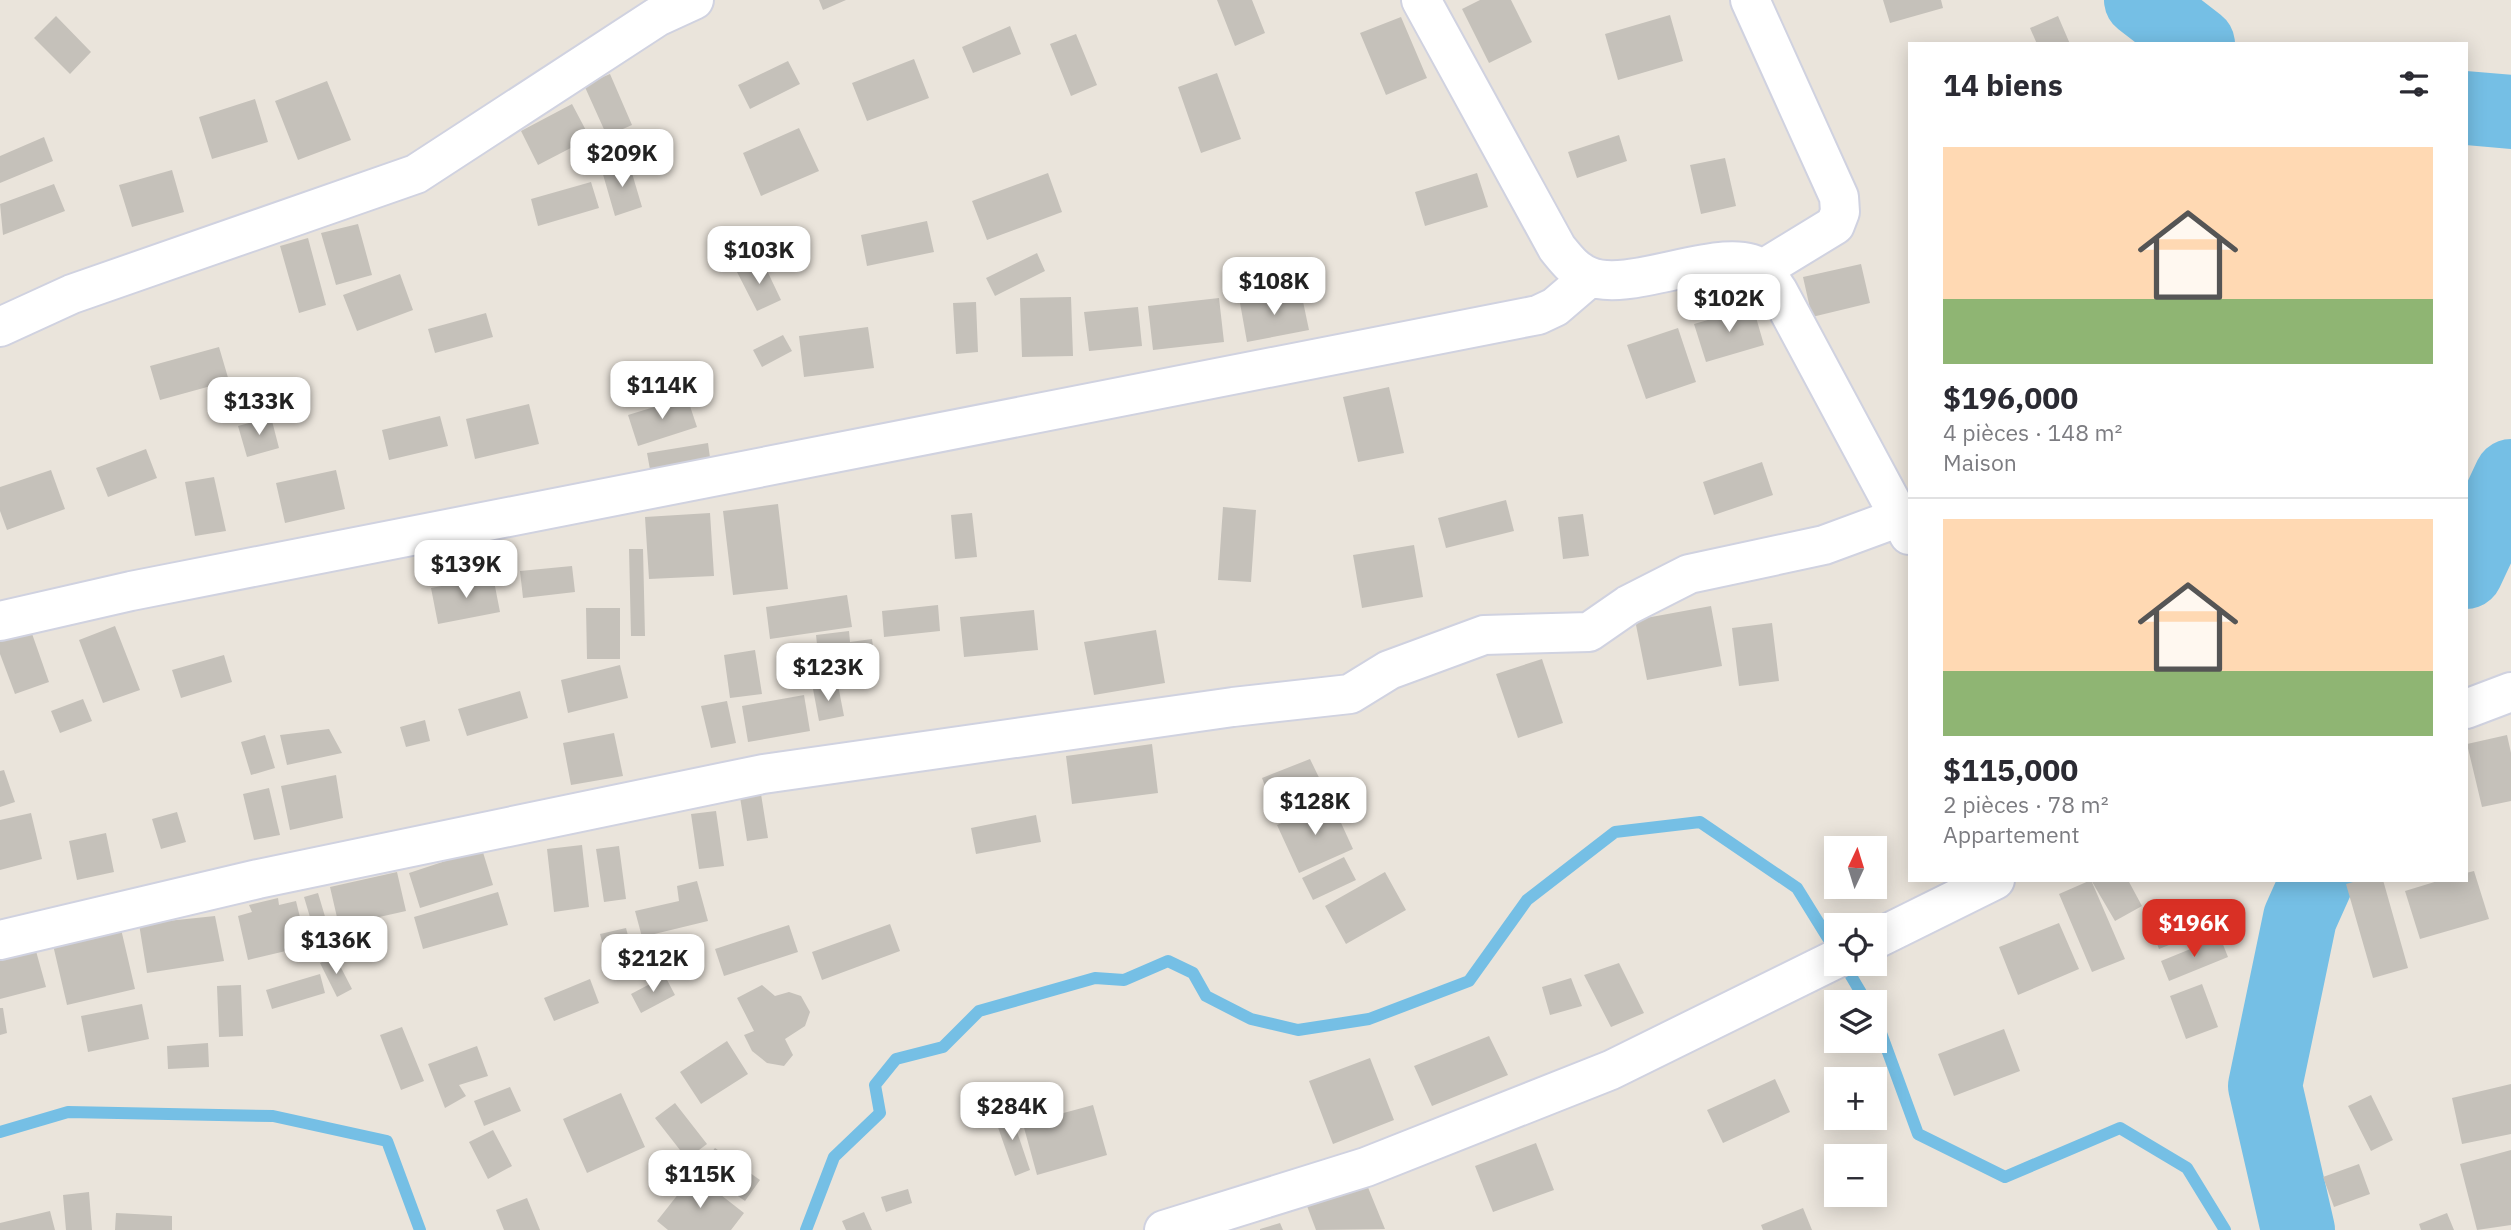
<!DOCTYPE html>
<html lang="fr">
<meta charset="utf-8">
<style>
:root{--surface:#fff;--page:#f7f7f7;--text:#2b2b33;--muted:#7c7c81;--line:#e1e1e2;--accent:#d93025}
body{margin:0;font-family:"IBM Plex Sans",sans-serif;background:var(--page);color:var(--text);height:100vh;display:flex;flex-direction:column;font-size:26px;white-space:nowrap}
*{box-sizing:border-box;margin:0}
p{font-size:23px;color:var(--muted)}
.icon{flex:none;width:38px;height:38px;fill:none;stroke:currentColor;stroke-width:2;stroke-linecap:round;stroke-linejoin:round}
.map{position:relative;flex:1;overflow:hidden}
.side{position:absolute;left:1908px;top:42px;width:560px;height:840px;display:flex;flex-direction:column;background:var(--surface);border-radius:0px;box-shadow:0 4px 18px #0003}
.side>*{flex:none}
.needle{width:46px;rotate:4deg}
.controls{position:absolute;left:1824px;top:836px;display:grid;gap:14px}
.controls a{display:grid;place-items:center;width:63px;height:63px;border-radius:0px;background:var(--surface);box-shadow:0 4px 18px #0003;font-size:35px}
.price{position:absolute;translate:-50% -60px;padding:0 16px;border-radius:14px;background:#fff;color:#222;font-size:23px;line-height:46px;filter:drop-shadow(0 2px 4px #0008)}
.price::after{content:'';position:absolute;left:50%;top:42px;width:21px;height:16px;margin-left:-10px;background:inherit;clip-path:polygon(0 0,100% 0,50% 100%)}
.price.active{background:var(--accent);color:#fff}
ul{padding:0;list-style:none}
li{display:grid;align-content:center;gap:14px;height:371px;padding:0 35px}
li+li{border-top:2px solid var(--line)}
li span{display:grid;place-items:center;height:217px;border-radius:0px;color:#555}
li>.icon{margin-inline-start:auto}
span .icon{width:126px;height:126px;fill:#fffc;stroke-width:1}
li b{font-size:30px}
h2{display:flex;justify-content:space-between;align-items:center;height:84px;padding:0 35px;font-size:30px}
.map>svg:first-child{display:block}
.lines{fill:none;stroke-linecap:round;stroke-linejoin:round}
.stream{stroke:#75bfe5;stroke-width:12}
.river{stroke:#75bfe5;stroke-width:74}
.building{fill:#c5c1ba}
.minor-casing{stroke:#d0d2e0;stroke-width:42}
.minor{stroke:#fff;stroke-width:38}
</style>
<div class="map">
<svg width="2511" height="1230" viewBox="0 0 2511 1230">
<rect width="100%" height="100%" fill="#eae4db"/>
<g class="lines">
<path class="stream" d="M1844 964 1867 1003
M1874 1014 1918 1134 2005 1177 2120 1128 2187 1168 2225 1230
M0 1132 68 1112 273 1116 387 1141 420 1230
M806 1230 834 1157 880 1113 875 1085 896 1059 943 1047 979 1011 1095 978 1124 980 1168 961 1193 973 1206 996 1251 1019 1298 1030 1369 1019 1469 981 1527 900 1615 832 1700 822 1797 888 1836 951"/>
<path class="river" d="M2141 0 2198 44
M2466 108 2511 112
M2466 572 2511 476
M2298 1230 2265 1086 2300 918 2317 880"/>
</g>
<path class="building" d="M819 0H846L823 10Z
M1217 0H1252L1265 33 1235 46Z
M1480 0H1511L1532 42 1489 63 1462 9Z
M1883 0H1941L1943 8 1890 23Z
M1670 15 1683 61 1618 80 1605 34Z
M56 16 91 52 70 74 34 38Z
M2058 16 2070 44H2037L2030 28Z
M1401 17 1427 78 1386 95 1360 33Z
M1010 26 1021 54 973 73 962 47Z
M1076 34 1097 85 1071 96 1050 44Z
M914 59 929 98 867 121 852 83Z
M788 61 800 84 750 109 738 85Z
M1217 73 1241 139 1201 153 1178 87Z
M610 74 632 125 607 136 584 85Z
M327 81 351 140 298 160 275 101Z
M255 99 268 142 212 159 199 117Z
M572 104 590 138 538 165 521 131Z
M799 128 819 171 761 196 743 153Z
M1619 135 1627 161 1577 178 1568 152Z
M44 137 53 161 0 183V156Z
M1725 158 1736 206 1701 214 1690 165Z
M629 163 642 207 615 216 602 171Z
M172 170 184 212 132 227 119 185Z
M1048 173 1062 212 987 240 972 201Z
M1477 173 1488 207 1425 226 1415 192Z
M591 182 599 208 538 226 531 199Z
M54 184 65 211 3 235 0 204Z
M927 221 934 252 867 266 861 235Z
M358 224 372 275 336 285 321 233Z
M308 238 326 305 299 313 280 246Z
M1037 253 1045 271 995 296 986 278Z
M762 260 781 300 757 311 737 272Z
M1861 264 1870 303 1812 317 1803 277Z
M400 274 413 310 357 331 343 295Z
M1301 292 1309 330 1247 342 1240 303Z
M1071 297 1073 356 1022 357 1020 298Z
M1219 298 1224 342 1153 350 1148 306Z
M976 302 978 352 956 354 953 303Z
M1138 307 1142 346 1089 351 1084 312Z
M1753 307 1764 345 1706 362 1694 324Z
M486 313 493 337 435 353 428 329Z
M868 327 874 368 804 377 799 336Z
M1678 328 1696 382 1646 399 1627 345Z
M783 335 792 351 762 367 753 350Z
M219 347 229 381 160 400 150 366Z
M1389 387 1404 453 1358 462 1343 397Z
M687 397 697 427 638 446 628 415Z
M529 404 539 444 475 459 466 419Z
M440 416 448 446 389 460 382 430Z
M271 417 279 448 247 457 238 426Z
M708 443 711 465 651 475 647 453Z
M146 449 157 478 108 497 96 468Z
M1762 462 1773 495 1714 515 1703 482Z
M51 470 65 509 7 530 0 511V487Z
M336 470 345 509 285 523 276 483Z
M214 477 226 531 195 536 185 482Z
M1506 500 1514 531 1446 548 1438 518Z
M778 504 788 589 733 595 723 511Z
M1223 507 1256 510 1251 582 1218 580Z
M710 513 714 576 649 579 645 517Z
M972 513 977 557 955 559 951 515Z
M1583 514 1589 556 1563 559 1558 517Z
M1414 545 1423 597 1362 608 1353 555Z
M629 549H643L645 636H631Z
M572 566 575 592 523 598 520 571Z
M493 576 500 612 438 624 431 588Z
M847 595 852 627 770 639 766 607Z
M938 605 940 631 884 637 882 611Z
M1711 606 1722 666 1647 680 1635 620Z
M586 608H620V659H587Z
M1034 610 1038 650 964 657 960 617Z
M1772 623 1779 681 1739 686 1732 628Z
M115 626 140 690 103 703 79 640Z
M30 628 49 682 15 694 0 654V638Z
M1156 630 1165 683 1094 695 1084 642Z
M849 631 850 642 872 639 877 676 821 682 816 635Z
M755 650 762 694 730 698 724 655Z
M224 655 232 682 181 698 172 670Z
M1542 659 1563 723 1518 738 1496 674Z
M620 665 628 698 568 713 561 680Z
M838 685 844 716 819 721 813 689Z
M520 691 528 718 467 736 458 709Z
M804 695 810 731 748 742 742 706Z
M83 699 92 721 60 733 51 711Z
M727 701 736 743 711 748 701 706Z
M425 720 430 741 406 747 400 727Z
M329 729 342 753 287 765 280 735Z
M614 733 623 776 571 785 563 743Z
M265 735 275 768 251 775 241 742Z
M2507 735 2511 753V801L2482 807 2467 744Z
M1152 744 1158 793 1072 804 1066 756Z
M1310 759 1327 794 1276 815 1262 778Z
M4 770 15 802 0 807V771Z
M336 775 343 818 290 830 281 786Z
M269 788 280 835 254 840 243 794Z
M761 794 768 838 747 841 740 797Z
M1331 801 1353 849 1299 873 1277 825Z
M716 811 724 866 699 869 691 814Z
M177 812 186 842 161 849 152 819Z
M31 813 42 859 0 870V820Z
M1036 815 1041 842 976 854 971 828Z
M106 833 114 872 77 880 69 841Z
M582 845 589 907 554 912 547 849Z
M619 846 626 899 604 902 596 849Z
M482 849 493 885 420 908 409 873Z
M1344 857 1356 880 1313 900 1302 878Z
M2474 871 2489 919 2420 939 2405 891 2441 880H2466V873Z
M397 872 406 911 339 926 330 887Z
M1385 872 1406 910 1346 944 1325 906Z
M2091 880H2128L2142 906 2115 921Z
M2091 880 2125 959 2092 972 2059 894Z
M2360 880H2383L2408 968 2373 978 2346 884Z
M697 881 708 921 642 937 635 911 679 901 677 886Z
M498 892 508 925 423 949 414 917Z
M318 893 332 940 318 944 304 897Z
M278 898 279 905 296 901 307 946 248 960 238 916 252 912 249 905Z
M2211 902 2221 924 2159 949 2150 926Z
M215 916 224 961 147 973 139 924Z
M2059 923 2079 969 2018 995 1999 947Z
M890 924 900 951 822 980 812 952Z
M789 925 798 952 724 976 715 949Z
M626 928 636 966 610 972 600 934Z
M121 929 135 989 67 1005 53 945Z
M2220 937 2228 957 2169 981 2161 961Z
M36 951 46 987 0 999V961Z
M335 956 352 989 337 997 320 963Z
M1619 963 1644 1013 1611 1027 1584 975Z
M320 974 325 993 272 1009 266 990Z
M665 976 675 995 641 1013 631 994Z
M1571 978 1582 1006 1550 1015 1542 987Z
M590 979 599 1003 554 1021 544 998Z
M2202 984 2218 1027 2186 1039 2170 996Z
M241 985 243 1036 219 1037 217 986Z
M762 985 775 996 789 992 801 996 810 1012 805 1026 785 1039 793 1055 784 1066 767 1063 752 1051 744 1035 754 1031 737 998Z
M142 1004 149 1039 88 1052 81 1016Z
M0 1008H3L7 1033 0 1035Z
M402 1027 424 1081 401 1090 380 1035Z
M2004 1029 2020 1071 1954 1096 1938 1054Z
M1489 1036 1508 1075 1432 1106 1414 1066Z
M727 1041 748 1074 701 1104 680 1072Z
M208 1043 209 1067 168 1069 167 1046Z
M477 1046 488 1076 459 1085 466 1096 445 1108 428 1064Z
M1370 1058 1394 1120 1333 1144 1309 1081Z
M1775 1079 1790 1112 1723 1143 1707 1110Z
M2511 1084V1134L2462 1144 2452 1098Z
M510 1087 521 1111 484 1126 474 1101Z
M621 1093 645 1147 587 1173 563 1119Z
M2371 1095 2393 1140 2371 1151 2348 1106Z
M675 1103 707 1144 687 1159 655 1118Z
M1093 1105 1107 1155 1037 1175 1023 1124Z
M1009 1108 1030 1170 1015 1176 993 1113Z
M493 1130 512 1166 488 1179 469 1142Z
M1536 1143 1554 1190 1493 1212 1475 1166Z
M715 1148 760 1180 745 1201 699 1169Z
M2511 1150V1225L2477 1230 2460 1164Z
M2359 1164 2370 1194 2334 1207 2323 1177Z
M694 1174 744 1213 731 1230H668L657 1221Z
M1367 1185 1385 1229 1316 1230 1307 1206Z
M908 1189 912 1203 886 1212 881 1197Z
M89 1192 92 1230H66L63 1195Z
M527 1198 540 1230H504L496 1210Z
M1803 1208 1812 1230H1763L1761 1225Z
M50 1211 55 1230H0V1223Z
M864 1212 872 1230H846L842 1221Z
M116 1213 172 1216V1230H115Z
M2447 1213 2454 1230H2421L2419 1224Z
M1280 1223 1283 1230H1260V1229Z"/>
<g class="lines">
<g class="minor-casing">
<path id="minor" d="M1421 0 1557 248C1566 259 1574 270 1588 276 1630 295 1728 242 1762 269 1768 274 1773 284 1778 291L1909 535
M1750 0 1839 197 1840 212 1835 225 1763 269
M0 327 72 294 416 174 657 17 694 0
M0 621 131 591 1538 315 1555 307 1590 277
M2466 709 2511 692
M0 940 258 879 763 774 1233 707 1350 694 1389 670 1484 635 1589 632 1628 605 1689 574 1824 545 1900 517
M1874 940 1995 880
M1164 1230 1366 1167 1611 1070 1836 959"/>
</g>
<use href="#minor" class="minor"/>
</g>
</svg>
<div class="controls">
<a><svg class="needle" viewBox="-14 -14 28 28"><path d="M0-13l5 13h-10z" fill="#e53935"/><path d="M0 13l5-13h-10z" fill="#7c7c81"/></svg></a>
<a><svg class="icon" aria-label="locate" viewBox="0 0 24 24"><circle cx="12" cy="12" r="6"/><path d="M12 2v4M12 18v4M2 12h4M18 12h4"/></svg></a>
<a><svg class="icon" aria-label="layers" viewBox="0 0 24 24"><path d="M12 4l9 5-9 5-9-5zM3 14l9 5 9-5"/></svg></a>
<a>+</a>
<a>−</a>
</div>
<b class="price" style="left:622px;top:189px">$209K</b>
<b class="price" style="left:759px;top:286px">$103K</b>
<b class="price" style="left:1274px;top:317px">$108K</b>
<b class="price" style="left:1729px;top:334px">$102K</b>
<b class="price" style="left:662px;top:421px">$114K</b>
<b class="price" style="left:259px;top:437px">$133K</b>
<b class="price" style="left:466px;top:600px">$139K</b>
<b class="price" style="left:828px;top:703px">$123K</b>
<b class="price" style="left:1315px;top:837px">$128K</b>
<b class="price active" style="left:2194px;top:959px">$196K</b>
<b class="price" style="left:336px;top:976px">$136K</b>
<b class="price" style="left:653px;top:994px">$212K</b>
<b class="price" style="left:1012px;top:1142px">$284K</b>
<b class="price" style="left:700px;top:1210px">$115K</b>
<section class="side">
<h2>14 biens<svg class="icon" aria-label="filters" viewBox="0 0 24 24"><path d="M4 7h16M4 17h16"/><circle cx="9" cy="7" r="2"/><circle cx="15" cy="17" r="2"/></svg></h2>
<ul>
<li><span style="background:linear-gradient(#ffd9b3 70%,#8fb573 0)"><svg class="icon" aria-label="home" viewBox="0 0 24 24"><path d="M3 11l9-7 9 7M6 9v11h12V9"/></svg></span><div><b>$196,000</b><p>4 pièces · 148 m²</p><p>Maison</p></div></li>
<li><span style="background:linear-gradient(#ffd9b3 70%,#8fb573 0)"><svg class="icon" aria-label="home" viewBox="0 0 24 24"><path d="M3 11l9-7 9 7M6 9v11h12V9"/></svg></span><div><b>$115,000</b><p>2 pièces · 78 m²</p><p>Appartement</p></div></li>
</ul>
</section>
</div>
